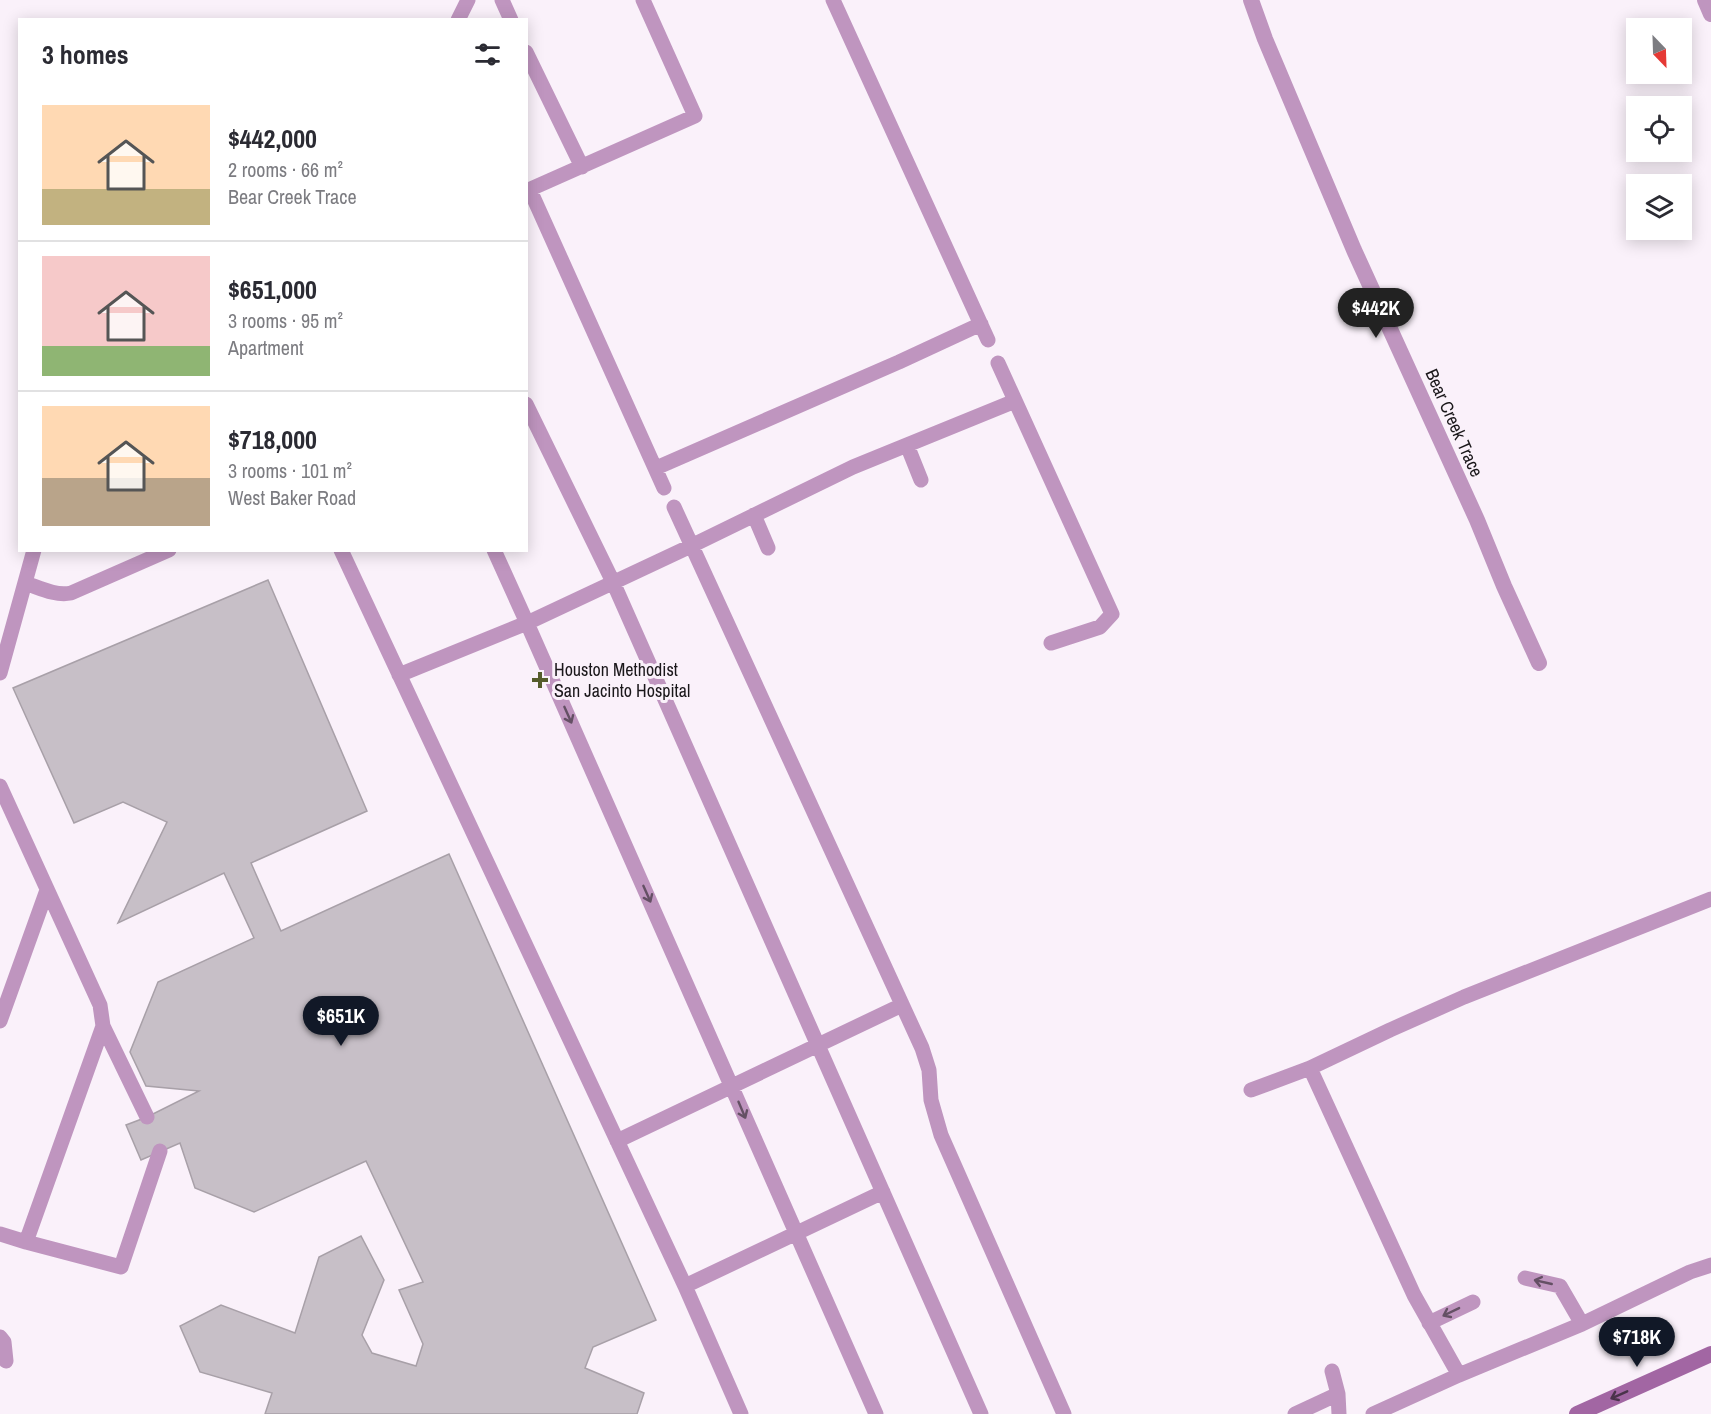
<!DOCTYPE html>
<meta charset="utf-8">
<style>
:root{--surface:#fff;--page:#f7f7f7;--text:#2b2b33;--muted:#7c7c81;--line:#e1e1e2;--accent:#111827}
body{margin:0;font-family:"Archivo Narrow",sans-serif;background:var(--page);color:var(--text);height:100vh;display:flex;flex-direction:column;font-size:22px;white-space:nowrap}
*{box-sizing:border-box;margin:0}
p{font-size:20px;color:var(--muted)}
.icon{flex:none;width:33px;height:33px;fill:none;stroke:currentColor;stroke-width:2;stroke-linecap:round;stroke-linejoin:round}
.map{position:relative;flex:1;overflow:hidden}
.panel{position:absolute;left:18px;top:18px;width:510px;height:534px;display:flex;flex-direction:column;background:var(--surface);border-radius:0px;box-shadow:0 3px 15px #0003}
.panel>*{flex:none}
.needle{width:39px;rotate:157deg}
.buttons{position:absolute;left:1626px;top:18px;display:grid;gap:12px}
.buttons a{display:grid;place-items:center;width:66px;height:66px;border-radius:0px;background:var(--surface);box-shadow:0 3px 15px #0003;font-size:30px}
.price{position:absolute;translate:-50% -51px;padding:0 14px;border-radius:21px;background:var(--accent);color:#fff;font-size:20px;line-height:39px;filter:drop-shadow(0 2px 3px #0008)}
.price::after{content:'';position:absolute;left:50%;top:36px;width:18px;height:14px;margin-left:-9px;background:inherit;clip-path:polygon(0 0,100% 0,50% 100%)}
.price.current{background:#222;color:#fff}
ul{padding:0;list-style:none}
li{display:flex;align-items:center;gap:18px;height:150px;padding:0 24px}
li+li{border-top:2px solid var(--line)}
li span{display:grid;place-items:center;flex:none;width:168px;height:120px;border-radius:0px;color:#555}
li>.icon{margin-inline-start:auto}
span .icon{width:72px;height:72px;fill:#fffc;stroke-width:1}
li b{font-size:26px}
h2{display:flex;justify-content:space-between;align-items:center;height:72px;padding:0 24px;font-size:26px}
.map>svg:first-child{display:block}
.building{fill:#c7bfc7;stroke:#a8a0a8;stroke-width:1.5}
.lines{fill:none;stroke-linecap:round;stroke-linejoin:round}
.service{stroke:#bf95bf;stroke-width:15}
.minor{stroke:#bf95bf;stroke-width:16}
.secondary{stroke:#a266a3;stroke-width:16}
.oneway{stroke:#645064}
.oneway2{stroke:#4a334a}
.poi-dot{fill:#555c2b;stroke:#faf1fa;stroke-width:2}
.labels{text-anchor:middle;stroke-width:6;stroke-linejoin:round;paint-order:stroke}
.street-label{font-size:18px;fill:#1a171a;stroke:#faf1fa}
.poi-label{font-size:18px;fill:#1a171a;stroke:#faf1fa;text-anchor:start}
</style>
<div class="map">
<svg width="1711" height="1414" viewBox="0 0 1711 1414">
<rect width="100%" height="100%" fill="#faf1fa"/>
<path class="building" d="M268 580 367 811 251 863 281 931 449 854 656 1320 593 1347 585 1368 644 1393 637 1414H265L272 1393 200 1372 180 1326 221 1305 295 1333 319 1257 361 1236 384 1280 362 1335 372 1353 416 1366 423 1344 399 1290 423 1282 366 1161 254 1212 195 1188 180 1143 141 1160 126 1125 147 1117 199 1091 146 1086 130 1052 158 982 254 938 224 873 118 923 167 822 123 802 74 823 13 688Z"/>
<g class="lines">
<path class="service" d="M502 0 511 20
M833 0 988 340
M458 20 468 0
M526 52 582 167
M530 190 664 488
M526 191 695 116 643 0
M998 363 1112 614 1100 627 1051 643
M526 404 613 582 981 1414
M907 445 921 480
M656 468 899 362 981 324
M674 507 922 1048 929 1070 931 1100 941 1135 1064 1414
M754 515 768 548
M341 550 685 1286 741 1414
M494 550 527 623 876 1414
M25 583C40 588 55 596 71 593L169 550
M0 673 34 550
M399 675 527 623 691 546 853 467 1015 401
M0 786 100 1005 103 1026 147 1117
M0 1021 47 890
M1310 1068 1390 1030 1464 997 1711 899
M1251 1090 1310 1068 1414 1295 1459 1375 1582 1324 1690 1272 1711 1265
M617 1141 902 1005
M0 1234 26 1242 103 1026
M26 1242 121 1267 160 1151
M1525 1278 1560 1286 1582 1324
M685 1286 883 1192
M1429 1323 1473 1302
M0 1337 4 1342 6 1361
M1332 1371 1338 1394 1339 1414
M1295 1414 1338 1394
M1373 1414 1459 1375"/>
<path class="minor" d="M1251 0 1265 39 1354 250 1477 520 1504 586 1539 663
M1705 0 1711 14"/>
<path class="secondary" d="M1577 1414 1711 1354"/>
</g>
<defs><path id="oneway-shaft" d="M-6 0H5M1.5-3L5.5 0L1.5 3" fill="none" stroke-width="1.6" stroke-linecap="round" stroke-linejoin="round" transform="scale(1.5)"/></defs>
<g class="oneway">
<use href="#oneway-shaft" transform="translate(568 715) rotate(66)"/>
<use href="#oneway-shaft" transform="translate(647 894) rotate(66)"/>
<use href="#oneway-shaft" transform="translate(742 1110) rotate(67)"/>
<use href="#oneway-shaft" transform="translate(1543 1282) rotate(-167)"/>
<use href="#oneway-shaft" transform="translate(1451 1312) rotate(154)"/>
</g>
<use class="oneway2" href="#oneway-shaft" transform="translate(1619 1395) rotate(156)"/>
<path class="poi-dot" d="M537 671h6v6h6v6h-6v6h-6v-6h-6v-6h6z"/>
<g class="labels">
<g class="street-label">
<text transform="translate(1454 423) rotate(66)" y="6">Bear Creek Trace</text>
</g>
<g class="poi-label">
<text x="554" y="676">Houston Methodist<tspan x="554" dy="21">San Jacinto Hospital</tspan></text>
</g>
</g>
</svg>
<div class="buttons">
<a><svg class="needle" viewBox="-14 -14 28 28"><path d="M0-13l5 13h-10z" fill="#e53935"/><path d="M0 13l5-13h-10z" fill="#7c7c81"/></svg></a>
<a><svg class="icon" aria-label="locate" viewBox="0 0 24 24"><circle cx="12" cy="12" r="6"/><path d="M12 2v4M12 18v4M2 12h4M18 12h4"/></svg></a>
<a><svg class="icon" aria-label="layers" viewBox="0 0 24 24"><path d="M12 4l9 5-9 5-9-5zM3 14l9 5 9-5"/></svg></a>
</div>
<b class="price current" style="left:1376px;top:339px">$442K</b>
<b class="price" style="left:341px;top:1047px">$651K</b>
<b class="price" style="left:1637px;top:1368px">$718K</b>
<section class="panel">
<h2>3 homes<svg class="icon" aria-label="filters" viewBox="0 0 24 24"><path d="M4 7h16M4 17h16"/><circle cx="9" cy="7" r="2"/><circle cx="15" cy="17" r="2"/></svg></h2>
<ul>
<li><span style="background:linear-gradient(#ffd9b3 70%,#c2b280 0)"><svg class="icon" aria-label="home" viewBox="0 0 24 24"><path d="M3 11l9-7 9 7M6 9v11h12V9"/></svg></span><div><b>$442,000</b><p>2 rooms · 66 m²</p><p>Bear Creek Trace</p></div></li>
<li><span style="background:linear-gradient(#f6c9c9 75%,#8fb573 0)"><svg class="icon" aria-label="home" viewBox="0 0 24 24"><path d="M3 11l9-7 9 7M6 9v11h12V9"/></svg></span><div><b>$651,000</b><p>3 rooms · 95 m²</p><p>Apartment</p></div></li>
<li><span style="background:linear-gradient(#ffd9b3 60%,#b9a48a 0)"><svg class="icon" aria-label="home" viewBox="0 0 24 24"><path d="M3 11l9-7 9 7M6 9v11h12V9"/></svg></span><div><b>$718,000</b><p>3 rooms · 101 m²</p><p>West Baker Road</p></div></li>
</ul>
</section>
</div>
